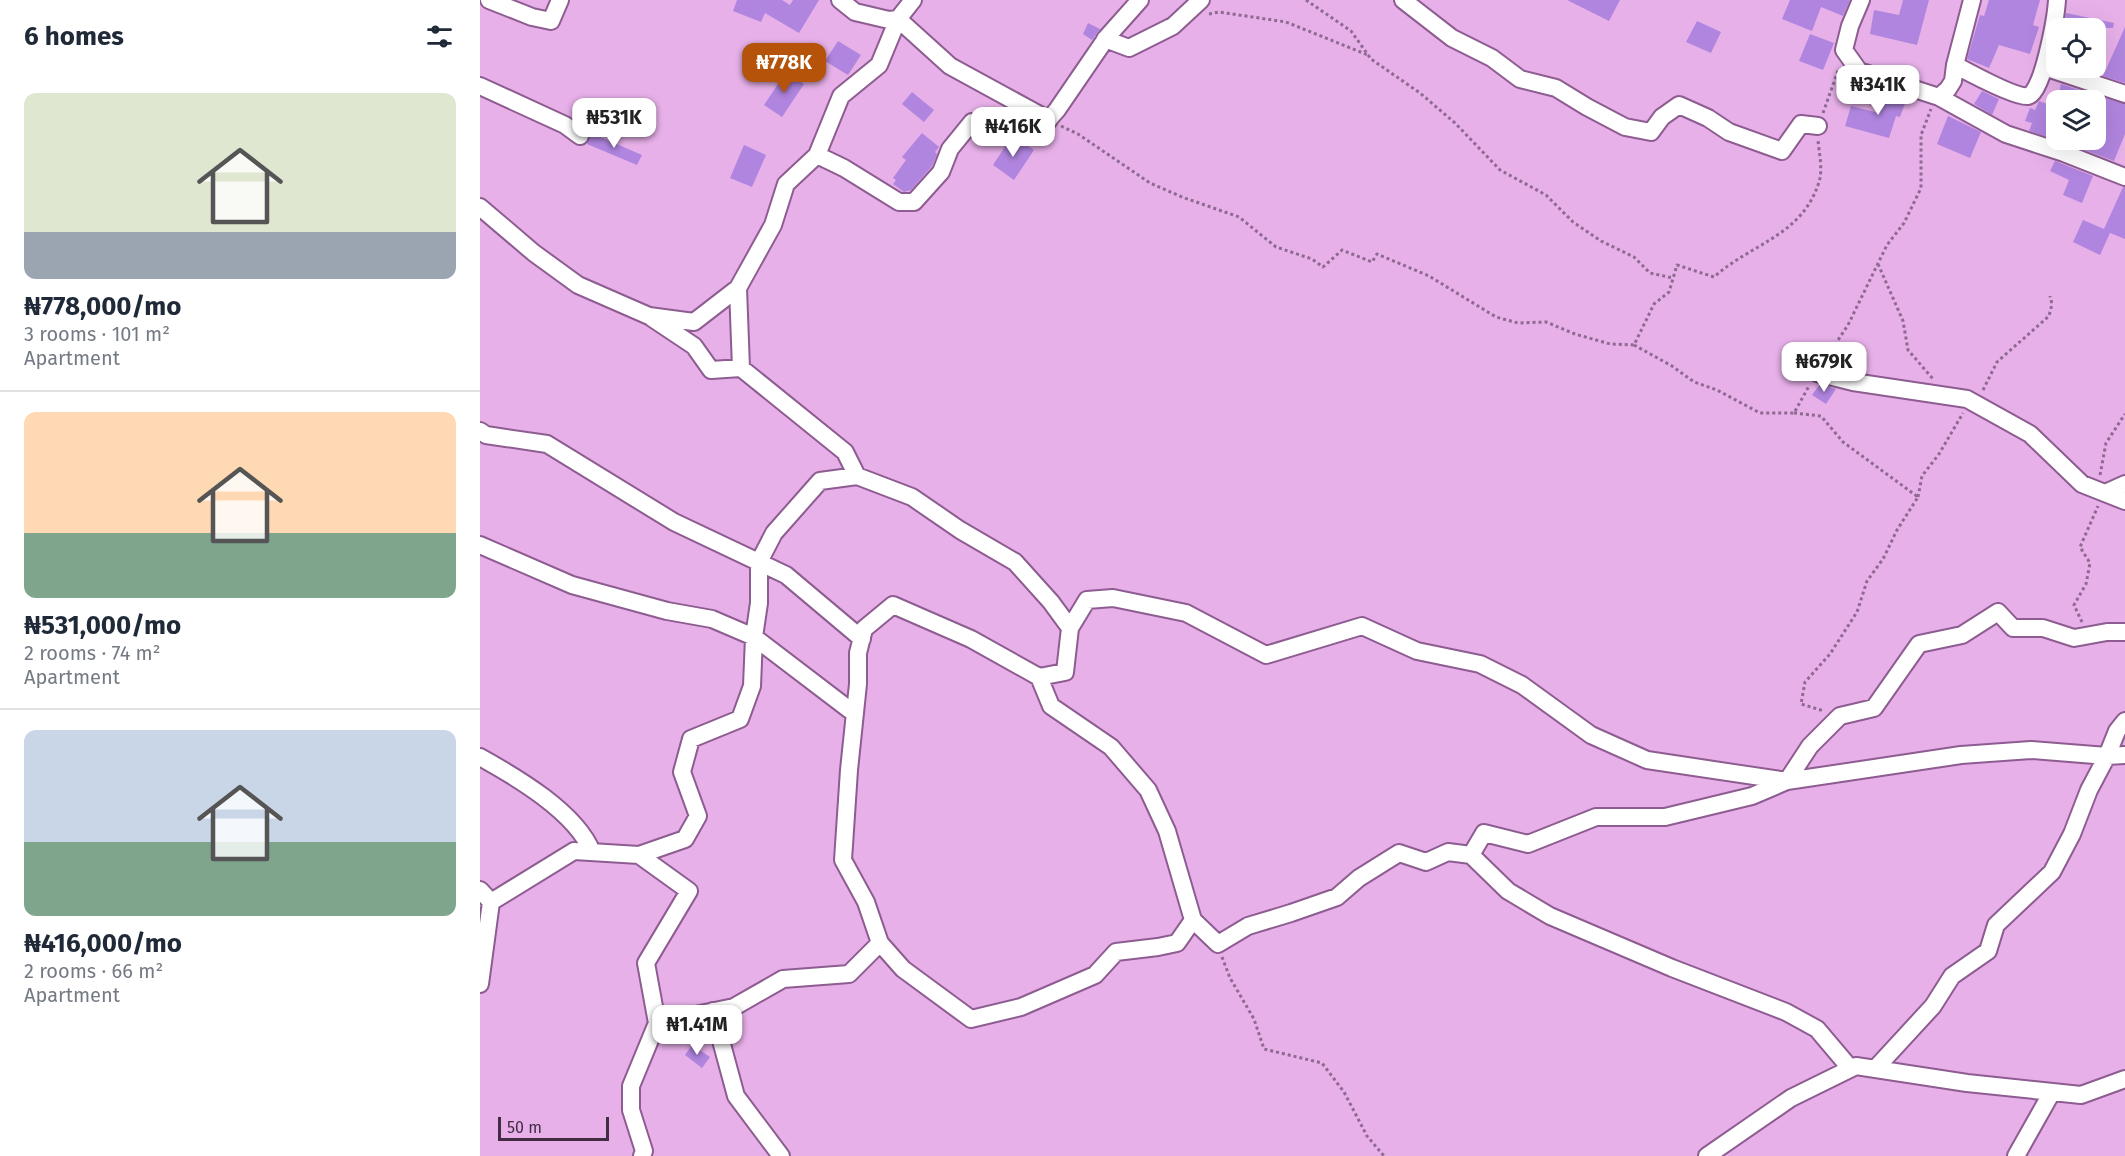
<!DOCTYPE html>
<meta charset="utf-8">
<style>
:root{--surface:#fff;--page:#f6f6f7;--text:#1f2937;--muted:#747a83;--line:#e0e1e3;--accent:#b45309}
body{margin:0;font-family:"Fira Sans",sans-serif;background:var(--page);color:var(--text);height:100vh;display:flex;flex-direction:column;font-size:22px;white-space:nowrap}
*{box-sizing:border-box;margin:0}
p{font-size:20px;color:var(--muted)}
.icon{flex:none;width:33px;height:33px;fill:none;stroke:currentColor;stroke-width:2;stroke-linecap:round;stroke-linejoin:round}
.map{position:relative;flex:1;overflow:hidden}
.drawer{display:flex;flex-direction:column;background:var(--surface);width:480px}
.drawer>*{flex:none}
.controls{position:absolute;left:1566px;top:18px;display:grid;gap:12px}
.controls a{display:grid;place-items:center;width:60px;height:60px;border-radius:12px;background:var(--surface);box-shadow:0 6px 24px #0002;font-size:30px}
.scale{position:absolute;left:18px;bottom:15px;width:111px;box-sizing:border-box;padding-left:6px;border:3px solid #412c43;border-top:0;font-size:16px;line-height:21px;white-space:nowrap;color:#412c43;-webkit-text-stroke:4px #e7b0e9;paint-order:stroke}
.price{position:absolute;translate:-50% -51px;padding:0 14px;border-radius:12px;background:#fff;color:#222;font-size:20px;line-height:39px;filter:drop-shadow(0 2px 3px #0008)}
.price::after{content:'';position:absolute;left:50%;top:36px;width:18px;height:14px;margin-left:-9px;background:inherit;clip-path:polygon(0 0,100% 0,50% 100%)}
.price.active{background:var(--accent);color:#fff}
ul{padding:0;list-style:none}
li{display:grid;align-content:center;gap:12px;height:318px;padding:0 24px}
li+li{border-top:2px solid var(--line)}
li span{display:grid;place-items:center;height:186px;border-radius:12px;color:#555}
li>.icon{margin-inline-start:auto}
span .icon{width:108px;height:108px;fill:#fffc;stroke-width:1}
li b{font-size:26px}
h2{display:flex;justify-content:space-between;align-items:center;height:72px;padding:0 24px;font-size:26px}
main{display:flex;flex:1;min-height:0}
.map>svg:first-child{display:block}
.building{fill:#b085df}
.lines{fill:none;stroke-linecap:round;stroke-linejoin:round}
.minor-casing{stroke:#8d5c90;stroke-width:20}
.path{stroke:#8e6990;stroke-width:3;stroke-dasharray:3 3;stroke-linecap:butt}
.minor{stroke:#fff;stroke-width:16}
</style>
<main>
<section class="drawer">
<h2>6 homes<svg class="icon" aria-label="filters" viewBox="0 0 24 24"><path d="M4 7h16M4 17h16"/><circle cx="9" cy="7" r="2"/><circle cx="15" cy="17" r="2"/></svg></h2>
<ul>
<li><span style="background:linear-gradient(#dfe7d0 75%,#9aa5b1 0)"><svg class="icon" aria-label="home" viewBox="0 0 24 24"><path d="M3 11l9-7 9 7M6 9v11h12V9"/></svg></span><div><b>₦778,000/mo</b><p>3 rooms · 101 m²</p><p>Apartment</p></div></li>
<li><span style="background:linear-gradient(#ffd9b3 65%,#7fa58c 0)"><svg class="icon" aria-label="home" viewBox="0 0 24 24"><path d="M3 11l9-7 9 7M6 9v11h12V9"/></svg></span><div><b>₦531,000/mo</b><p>2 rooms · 74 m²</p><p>Apartment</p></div></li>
<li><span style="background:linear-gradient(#c9d6e8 60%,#7fa58c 0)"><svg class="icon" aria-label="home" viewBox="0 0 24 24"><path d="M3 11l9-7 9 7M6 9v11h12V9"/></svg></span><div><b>₦416,000/mo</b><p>2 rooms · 66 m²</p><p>Apartment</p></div></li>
</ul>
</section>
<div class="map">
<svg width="1645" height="1156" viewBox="0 0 1645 1156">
<rect width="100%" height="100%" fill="#e7b0e9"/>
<path class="building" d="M257 0H302L310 5 313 0H339L319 33 285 13 281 22 253 11Z
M1087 0H1140L1129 21Z
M1310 0H1370L1363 16 1341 7 1332 31 1302 19Z
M1423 0H1449L1437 45 1390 34 1394 10 1419 15Z
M1509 0H1560L1553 25 1559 27 1550 54 1519 45 1509 68 1487 59 1500 15 1504 16Z
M1586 13 1634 23 1633 28H1584Z
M1217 21 1241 32 1231 53 1206 42Z
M608 23 620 29 612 40 603 34Z
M1645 27V83L1623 76Z
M1330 34 1354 43 1343 70 1319 61Z
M358 41 381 55 368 75 345 61Z
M306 72 324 84 302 117 284 105Z
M1581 84 1608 93 1606 100H1577Z
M1407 91 1427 98 1420 117 1416 116 1409 138 1365 126 1371 106 1399 113Z
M1502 91 1519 99 1512 115 1494 104Z
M432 92 454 110 444 122 422 104Z
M1614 95 1645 104V134L1634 161 1583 142 1584 140H1616V100H1612Z
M1559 101 1576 107V140L1549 131 1552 123 1545 121 1550 108 1555 110Z
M1468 116 1501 132 1490 158 1457 144Z
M111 133 162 155 157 165 107 144Z
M442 133 459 147 455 152 457 154 452 166 431 190 424 192 413 184 416 180 413 178 426 160 422 157Z
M532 136 554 150 534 180 513 165Z
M264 145 286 155 272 187 250 178Z
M1575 161 1613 176 1602 203 1583 195 1589 180 1570 171Z
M1643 187H1645V239L1630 233 1620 255 1593 242 1603 220 1624 229Z
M1340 384 1356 389 1346 404 1332 395Z
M212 1045 230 1057 222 1068 205 1055Z"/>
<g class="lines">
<g class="minor-casing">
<path id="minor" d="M9 0 52 17 71 21 80 0
M360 0 375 12 409 20 418 19 470 66 569 120
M923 0 972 38 1012 58 1040 79 1076 88 1107 107 1145 127 1171 132 1182 117 1199 105 1228 118 1249 132 1302 151 1321 124 1338 126
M1381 0 1370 26 1364 50 1379 71 1459 97 1526 134 1584 153 1645 177
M625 39 649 48 693 26 721 0
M1475 65C1488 72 1536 98 1548 96 1563 93 1576 16 1577 0
M1564 67 1645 94
M0 86 85 125 100 136
M1459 97 1468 89 1473 81 1475 65 1492 0
M337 155 364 168 419 202H434L461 172 470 149 492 122 511 125 537 126 555 135 577 110 627 37 660 0
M0 207 54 253 98 285 169 316 214 322 258 288 261 368 365 452 377 476
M258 288 293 225 306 184 337 155 361 96 399 65 418 19 433 0
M172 318 214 346 231 370 261 368
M1337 373 1373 382 1487 399 1550 434 1602 484 1645 501
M0 431 6 435 67 444 194 522 306 575 382 639
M1625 493 1645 484
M0 545 92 585 187 611 232 619 274 637 375 714
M559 677 571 706 631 747 668 790 687 831 713 920 738 944 768 926 811 913 857 897 879 878 919 853 946 862 968 852 991 855 1004 833 1048 844 1116 817H1185L1272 796 1307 781 1330 746 1360 716 1394 708 1439 644 1482 635 1518 612 1533 628H1563L1594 638 1627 632H1645
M0 757C36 777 96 812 112 852
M159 855 205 839 218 816 202 772 211 739 260 719 272 686 274 637 279 603V562L294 533 340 481 377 476 432 497 480 530 535 562 571 602 590 628
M991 855 1028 891 1070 916 1192 968 1306 1012 1337 1029 1370 1068
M0 890 11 902
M400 943 423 969 491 1019 541 1007 615 975 636 952 678 947 697 943 713 920
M0 984 11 902 94 851 159 855 209 891 166 963 177 1023 254 1007 303 979 369 974 400 943 386 902 363 860 369 770 378 684V653L384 629 413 605 491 639 559 677 585 672 590 628 607 600 633 598 706 613 786 655 882 626 937 651 1000 664 1042 685 1111 735 1167 760 1307 781 1481 755 1551 750 1627 756 1645 755
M233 1011 256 1096 301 1156
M1395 1069 1453 1006 1472 976 1508 951 1516 925 1572 872 1592 834 1609 790 1627 756 1637 731 1645 721
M162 1156 164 1151 151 1110V1086L177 1023
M1227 1156 1311 1098 1376 1066 1487 1083 1601 1095 1645 1079
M1536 1156 1572 1092"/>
</g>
<path class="path" d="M826 0 871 31 891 59 940 93 975 123 1020 170 1066 195 1093 222 1121 241 1154 257 1170 273 1193 278
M729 14 739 12 806 22 888 55
M1343 113 1359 68
M581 126 598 134 670 183 702 197 759 217 796 247 832 259 843 267 862 250 892 262 897 254 949 276 1016 317 1038 323 1066 322 1095 334 1130 344 1154 345 1174 304 1189 292 1197 265 1234 277C1272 243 1322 236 1339 182 1343 170 1339 152 1338 140
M1398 264 1423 321 1428 350 1453 379
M1154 345 1192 366 1214 382 1237 390 1280 413H1314L1329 386
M1345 360 1368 325 1407 245 1424 223 1441 188V135L1451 109
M1503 390 1517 362 1569 316 1572 304 1570 296
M1314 413 1341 416 1363 442 1438 497 1417 530 1403 559 1387 581 1377 612 1350 654 1325 682 1321 704 1344 711
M1620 475 1626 443 1645 414
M1438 497 1442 476 1459 454 1483 413
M1602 622 1594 605 1606 584 1610 563 1600 547 1618 506
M742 957 750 978 774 1019 784 1049 842 1063 864 1092 887 1136 904 1156"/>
<use href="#minor" class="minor"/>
</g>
</svg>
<div class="controls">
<a><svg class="icon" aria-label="locate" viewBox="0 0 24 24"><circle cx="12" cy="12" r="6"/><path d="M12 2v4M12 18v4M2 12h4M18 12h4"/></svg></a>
<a><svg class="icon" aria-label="layers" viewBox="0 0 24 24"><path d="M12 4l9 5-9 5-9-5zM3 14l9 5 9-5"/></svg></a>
</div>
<div class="scale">50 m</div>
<b class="price active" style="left:304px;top:94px">₦778K</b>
<b class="price" style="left:1398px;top:116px">₦341K</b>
<b class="price" style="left:134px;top:149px">₦531K</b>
<b class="price" style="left:533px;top:158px">₦416K</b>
<b class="price" style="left:1344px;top:393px">₦679K</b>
<b class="price" style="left:217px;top:1056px">₦1.41M</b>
</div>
</main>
